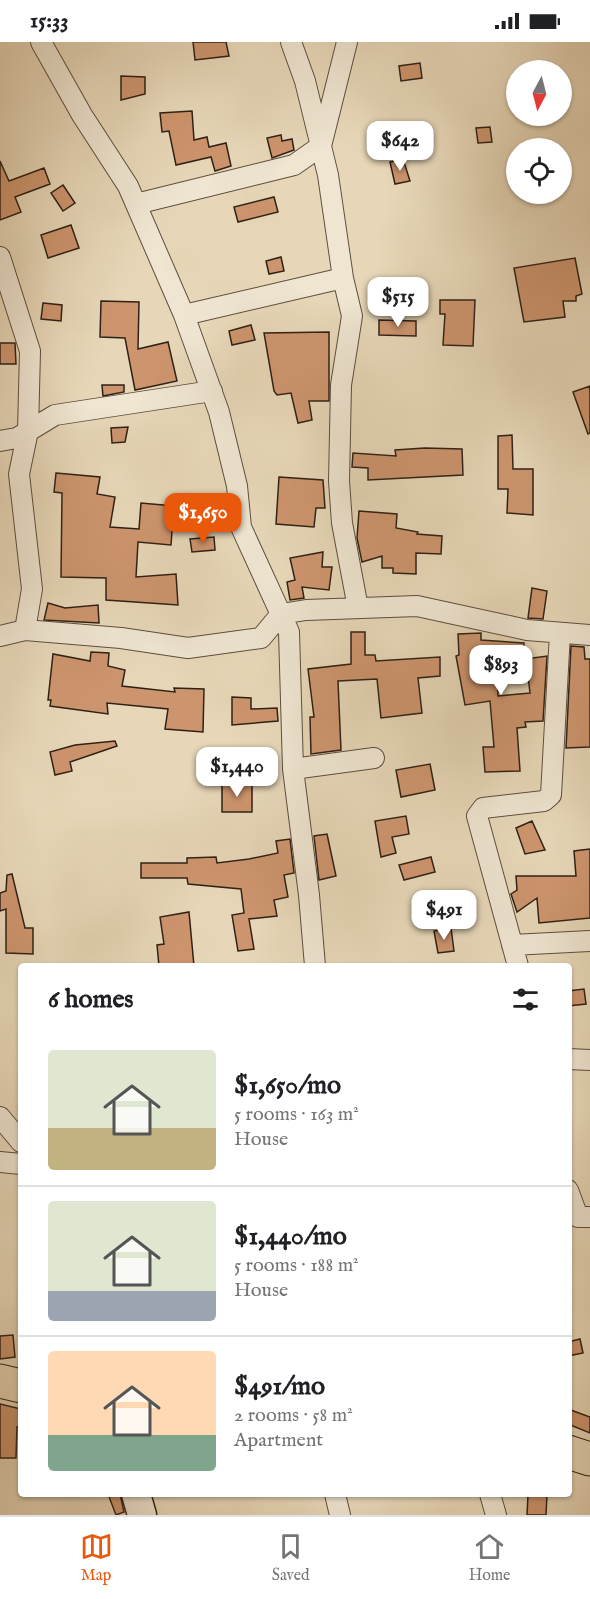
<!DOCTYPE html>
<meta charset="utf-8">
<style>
body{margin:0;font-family:"IM FELL English",serif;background:#f2f2f2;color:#202124;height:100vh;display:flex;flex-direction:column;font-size:22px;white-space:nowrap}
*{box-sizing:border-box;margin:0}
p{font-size:20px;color:#757577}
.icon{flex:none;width:33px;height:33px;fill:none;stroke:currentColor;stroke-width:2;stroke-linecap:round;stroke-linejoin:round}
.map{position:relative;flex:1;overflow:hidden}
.drawer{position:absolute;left:18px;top:921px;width:554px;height:534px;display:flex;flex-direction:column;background:#fff;border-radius:6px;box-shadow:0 2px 4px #0004}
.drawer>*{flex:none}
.needle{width:39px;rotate:187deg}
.controls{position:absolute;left:506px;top:18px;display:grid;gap:12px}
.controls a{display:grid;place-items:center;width:66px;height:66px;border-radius:50%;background:#fff;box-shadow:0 2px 4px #0004;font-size:30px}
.price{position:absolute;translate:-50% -51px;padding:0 14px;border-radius:12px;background:#fff;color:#222;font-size:20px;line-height:39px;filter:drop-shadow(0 2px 3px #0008)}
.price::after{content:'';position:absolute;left:50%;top:36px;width:18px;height:14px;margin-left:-9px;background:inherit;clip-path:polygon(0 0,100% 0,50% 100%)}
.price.current{background:#ea580c;color:#fff}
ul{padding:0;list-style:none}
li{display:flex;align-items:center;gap:18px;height:150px;padding:0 30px}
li+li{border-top:2px solid #e0e0e0}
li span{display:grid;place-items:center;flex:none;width:168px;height:120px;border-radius:6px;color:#555}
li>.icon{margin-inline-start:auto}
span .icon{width:72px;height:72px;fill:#fffc;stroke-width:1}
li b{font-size:26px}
h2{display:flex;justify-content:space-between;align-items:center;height:72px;padding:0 30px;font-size:26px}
.status{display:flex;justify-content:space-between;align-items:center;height:42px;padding:0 30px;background:#fff;direction:ltr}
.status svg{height:16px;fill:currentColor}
.tabs{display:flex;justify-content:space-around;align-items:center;height:84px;border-top:2px solid #e0e0e0;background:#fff;font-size:16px;color:#757577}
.tabs a{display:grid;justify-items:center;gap:3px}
.tabs .current{color:#ea580c}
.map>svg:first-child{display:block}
.building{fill:#cd956e;stroke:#2f2116;stroke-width:1.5}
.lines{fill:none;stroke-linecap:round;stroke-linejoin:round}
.minor-casing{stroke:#5d4e3e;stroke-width:22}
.secondary-casing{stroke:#2f2116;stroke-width:31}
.trunk-casing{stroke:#2f2116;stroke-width:35}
.minor{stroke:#efe5d1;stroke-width:20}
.secondary{stroke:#efe5d1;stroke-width:28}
.trunk{stroke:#e7d7b8;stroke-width:33}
</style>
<div class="status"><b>15:33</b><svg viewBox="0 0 49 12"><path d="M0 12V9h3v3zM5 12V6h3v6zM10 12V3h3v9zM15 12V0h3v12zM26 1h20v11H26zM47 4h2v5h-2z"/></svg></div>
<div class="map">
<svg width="590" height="1473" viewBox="0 0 590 1473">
<rect width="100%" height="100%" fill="#e7d7b8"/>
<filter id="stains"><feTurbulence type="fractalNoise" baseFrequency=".00333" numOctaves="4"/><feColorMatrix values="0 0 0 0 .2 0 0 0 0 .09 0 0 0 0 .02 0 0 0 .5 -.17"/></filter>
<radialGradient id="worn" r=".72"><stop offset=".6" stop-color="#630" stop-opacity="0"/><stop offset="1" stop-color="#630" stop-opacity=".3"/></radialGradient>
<!-- building -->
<path class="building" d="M193,0h33l3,14 -34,4z
M420,21l2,15 -21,3 -2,-15z
M121,34l24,1v17l-24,6z
M192,69l2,29 13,-3 2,10 17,-4 5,23 -16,5 -4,-14 -35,8 -7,-34 -7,1 -2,-19z
M490,85l2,15 -14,1 -2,-15z
M281,93l1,6 10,-2 2,11 -22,8 -5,-20z
M403,117l7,22 -15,3 -5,-22z
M0,119l9,20 35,-13 6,16 -35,13 6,15 -21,8z
M63,143l12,18 -12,8 -12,-18z
M274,155l4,15 -40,10 -4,-15z
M71,183l8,23 -31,10 -7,-23z
M281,215l3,14 -15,3 -3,-13z
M575,216l7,36 -6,2v5h-13l2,16 -41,5 -10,-54z
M440,258h35l-2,46 -30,-1 2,-31h-5z
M101,259l38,1 -1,47 30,-7 9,39 -42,9 -10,-52 -25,-1z
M43,261l19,2 -1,16 -20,-2z
M379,278l37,1v15l-37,-1z
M251,283l4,15 -23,5 -3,-14z
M329,290v69h-20l3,19 -14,3 -7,-30 -14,2 -3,-4 -10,-58z
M0,301h15l1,21h-16z
M102,343h22v7l-21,4z
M590,344v47l-2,1 -15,-42z
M128,385l-3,15 -13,1 -1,-15z
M512,393l1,34h20v46l-26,-2 1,-24h-10v-53z
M425,406l37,1 1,26 -95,5v-12l-16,-1 1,-14 43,3 -1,-6z
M56,431l44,4 -3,17 18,3 -5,30 29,2 2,-26 33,3 -3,39 -33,-3 -2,35 40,-3 2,31 -72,-5v-22l-45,-1 1,-84 -8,-1z
M279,435l44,3 2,28h-9l-2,19 -38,-3z
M359,469l38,3 -1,14 22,4 -1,2 25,2 -1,18 -25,-1v21l-23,-1v-5h-11v-12l-20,6 -5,-24z
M214,495l1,13 -23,2 -2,-13z
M323,510l-1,15h10l-3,23 -27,-3 2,11 -14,2 -3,-18 8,-2 -5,-22z
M532,546l15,3 -4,28 -15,-1z
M48,561l17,5 33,-3 1,18 -55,-3z
M351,590h14v23h10l1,6 64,-4v19l-22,2 4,35 -41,5 -4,-39 -39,2 3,69 -30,4 -1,-37h4l-6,-48 43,-5z
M481,591v7l43,3 -1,15 -27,-2 2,40 32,-3 -4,-34 21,-3 -4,65 -18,1 1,5 -9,1 3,43 -35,1 -2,-25h11l-4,-46 -25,4 -9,-49 3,-1 -1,-21z
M571,604l13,1 1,12h5v88l-24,1z
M91,610l18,1 -1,13 17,4 -3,16 53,6 -1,-4 30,1 -1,43 -38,-3 3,-20 -61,-6 1,11 -58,-8 1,-6h-3l5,-46 37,7z
M232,655l19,1v11l26,-1 1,13 -46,4z
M115,699l2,5 -47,16 2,9 -17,4 -5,-23 25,-7z
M430,722l5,26 -34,7 -5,-27z
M222,741h30v29h-30z
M406,774l3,18 -17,3 4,16 -15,4 -6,-36z
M532,779l13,29 -20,4 -9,-26z
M327,792l9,42 -17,4 -5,-44z
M290,797l4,34 -10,2 4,22 -14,3 3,16 -28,3 5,30 -16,2 -6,-36 12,-2 -3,-24 -53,-5 -1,-6h-46v-15h46v-5l29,-1 1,6 32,-4 29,-6 -2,-12z
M590,807v69l-51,5 -2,-25 -20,14 -6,-18 6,-4 -1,-14h60l-2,-25z
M431,815l4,15 -31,8 -5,-15z
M12,832l13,54h8v26l-27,-1v-44l-6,2v-18l6,-2 1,-16z
M189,870l5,54h-35l-2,-21 7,-1 -4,-27z
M451,886l3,23 -16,2 -4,-22z
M584,947l2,15 -18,2v-15z
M13,1293l2,22 -15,2v-23z
M580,1297l3,14 -15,3v-14z
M0,1362l21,5v19l-4,-1 -1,31h-16z
M568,1367l22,8v16l-22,-9z
M108,1452h12l4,18 -8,3z
M528,1453h19l-1,20h-19z"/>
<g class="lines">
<defs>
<path id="minor" d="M41,0l41,73 46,71 56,129 35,97 18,74 4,41 48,105 4,137 16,126 6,71
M291,0l14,39 23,94 15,103 9,38 -11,69 -2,96 3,42 16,85
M136,162l158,-39 27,-19 26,-104
M0,215l30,94 -2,80 -9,43 13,115 -7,41
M184,273l159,-37
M0,399l17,-3 38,-23 157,-24
M0,594l25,-6 96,8 67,10 73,-10 20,-24 25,-4 111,-4 110,24 63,5
M293,727l81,-11
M512,903l78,-4
M518,924l-41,-150 6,-8 61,-7 7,-6 9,-162
M568,1017l22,1
M0,1075l21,25
M0,1120l21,2
M568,1148l10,27h12
M335,1452l5,21
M490,1452l6,21"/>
<path id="secondary" d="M136,1452l6,21"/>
<path id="trunk" d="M0,1339l21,5
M568,1410l22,7"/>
</defs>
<!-- minor casing -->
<use href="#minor" class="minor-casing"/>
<!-- secondary casing -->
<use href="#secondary" class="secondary-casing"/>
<!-- trunk casing -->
<use href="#trunk" class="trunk-casing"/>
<!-- minor -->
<use href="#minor" class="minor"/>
<!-- secondary -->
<use href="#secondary" class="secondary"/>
<!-- trunk -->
<use href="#trunk" class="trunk"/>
</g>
<rect width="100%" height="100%" filter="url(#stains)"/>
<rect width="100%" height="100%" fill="url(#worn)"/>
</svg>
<div class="controls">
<a><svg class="needle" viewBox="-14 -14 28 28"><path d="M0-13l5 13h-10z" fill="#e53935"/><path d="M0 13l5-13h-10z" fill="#757577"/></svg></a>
<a><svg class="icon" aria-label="locate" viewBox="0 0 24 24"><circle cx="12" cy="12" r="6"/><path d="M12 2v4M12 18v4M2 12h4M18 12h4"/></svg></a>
</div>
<b class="price" style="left:400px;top:130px">$642</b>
<b class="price" style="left:398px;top:286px">$515</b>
<b class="price current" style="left:203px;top:502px">$1,650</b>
<b class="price" style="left:501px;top:654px">$893</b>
<b class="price" style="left:237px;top:756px">$1,440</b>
<b class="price" style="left:444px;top:899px">$491</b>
<section class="drawer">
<h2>6 homes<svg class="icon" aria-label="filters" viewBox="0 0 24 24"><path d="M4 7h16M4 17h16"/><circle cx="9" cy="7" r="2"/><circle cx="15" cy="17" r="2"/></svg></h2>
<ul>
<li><span style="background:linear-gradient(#dfe7d0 65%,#c2b280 0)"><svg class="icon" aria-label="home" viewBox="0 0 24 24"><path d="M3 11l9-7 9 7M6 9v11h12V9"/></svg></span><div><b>$1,650/mo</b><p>5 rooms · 163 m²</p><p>House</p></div></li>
<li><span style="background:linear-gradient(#dfe7d0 75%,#9aa5b1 0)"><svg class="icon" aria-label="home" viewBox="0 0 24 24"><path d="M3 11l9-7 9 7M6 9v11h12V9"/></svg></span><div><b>$1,440/mo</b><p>5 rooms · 188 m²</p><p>House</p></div></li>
<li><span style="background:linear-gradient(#ffd9b3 70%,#7fa58c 0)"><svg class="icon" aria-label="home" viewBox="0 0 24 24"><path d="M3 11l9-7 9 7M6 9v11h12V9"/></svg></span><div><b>$491/mo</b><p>2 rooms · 58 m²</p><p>Apartment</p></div></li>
</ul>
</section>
</div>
<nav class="tabs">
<a class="current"><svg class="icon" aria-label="map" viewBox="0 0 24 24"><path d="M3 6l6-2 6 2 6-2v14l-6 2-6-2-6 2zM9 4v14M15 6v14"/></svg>Map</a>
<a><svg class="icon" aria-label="saved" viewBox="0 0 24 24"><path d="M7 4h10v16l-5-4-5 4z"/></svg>Saved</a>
<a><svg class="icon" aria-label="home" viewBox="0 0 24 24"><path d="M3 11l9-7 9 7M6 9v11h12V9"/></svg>Home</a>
</nav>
